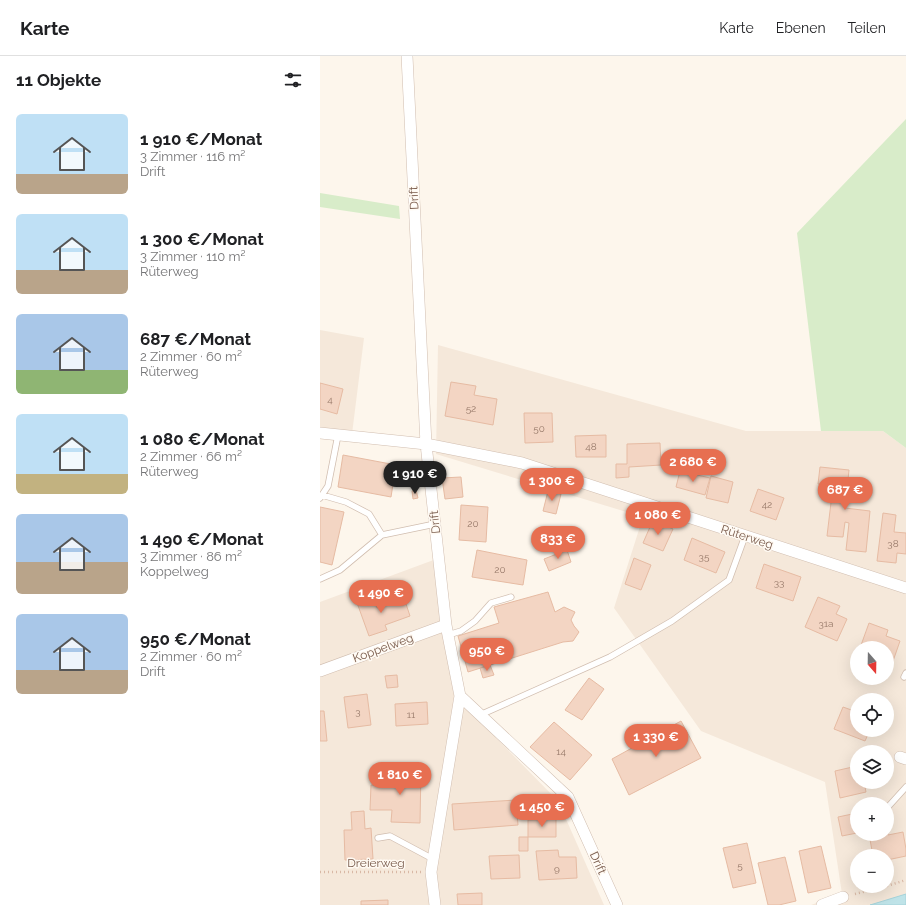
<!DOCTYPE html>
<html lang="de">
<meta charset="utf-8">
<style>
body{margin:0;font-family:Raleway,sans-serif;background:#f6f6f6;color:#202124;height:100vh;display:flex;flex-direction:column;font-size:15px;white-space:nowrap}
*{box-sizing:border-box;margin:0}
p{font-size:13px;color:#757577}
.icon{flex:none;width:22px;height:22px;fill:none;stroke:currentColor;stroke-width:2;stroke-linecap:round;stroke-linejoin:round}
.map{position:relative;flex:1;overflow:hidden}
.sheet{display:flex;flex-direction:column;background:#fff;width:320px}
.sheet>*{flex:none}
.needle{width:26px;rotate:160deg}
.tools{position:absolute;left:530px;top:585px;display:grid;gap:8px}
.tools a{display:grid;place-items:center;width:44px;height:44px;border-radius:50%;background:#fff;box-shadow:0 4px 16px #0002;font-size:20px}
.price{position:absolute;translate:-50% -34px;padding:0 9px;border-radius:14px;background:#e76f51;color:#fff;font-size:13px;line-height:26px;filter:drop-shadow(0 1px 2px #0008)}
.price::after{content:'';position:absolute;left:50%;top:24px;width:12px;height:9px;margin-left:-6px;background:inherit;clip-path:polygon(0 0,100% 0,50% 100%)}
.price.on{background:#222;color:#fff}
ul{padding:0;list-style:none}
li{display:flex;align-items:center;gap:12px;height:100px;padding:0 16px}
li span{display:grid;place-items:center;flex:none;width:112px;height:80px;border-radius:6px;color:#555}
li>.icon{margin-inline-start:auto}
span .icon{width:48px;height:48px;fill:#fffc;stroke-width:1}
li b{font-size:17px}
h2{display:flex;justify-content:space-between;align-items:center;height:48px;padding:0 16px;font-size:17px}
header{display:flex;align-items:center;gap:24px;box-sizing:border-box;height:56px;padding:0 20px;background:#fff;border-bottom:1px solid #e0e0e0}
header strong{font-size:19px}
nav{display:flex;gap:22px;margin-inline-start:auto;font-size:14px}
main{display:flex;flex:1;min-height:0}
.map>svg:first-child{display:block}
.residential{fill:#f5e8da;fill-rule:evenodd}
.green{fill:#d8ecc9}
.water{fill:#bfe3e8;stroke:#a5d3da}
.building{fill:#f3d5c3;stroke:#e6bba3}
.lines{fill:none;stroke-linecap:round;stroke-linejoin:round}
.service-casing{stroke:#d1beb0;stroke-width:7}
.minor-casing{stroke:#d1beb0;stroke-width:12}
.path{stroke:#d9b8a5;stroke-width:2.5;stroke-dasharray:1 3;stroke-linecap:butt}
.service{stroke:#fff;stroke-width:5.5}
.minor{stroke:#fff;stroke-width:11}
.labels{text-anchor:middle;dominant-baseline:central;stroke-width:3;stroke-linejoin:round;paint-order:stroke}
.number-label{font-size:10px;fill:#987a6a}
.street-label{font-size:12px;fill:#7a5c4d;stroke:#fffaf3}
</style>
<header>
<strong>Karte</strong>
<nav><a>Karte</a><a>Ebenen</a><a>Teilen</a></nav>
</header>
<main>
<section class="sheet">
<h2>11 Objekte<svg class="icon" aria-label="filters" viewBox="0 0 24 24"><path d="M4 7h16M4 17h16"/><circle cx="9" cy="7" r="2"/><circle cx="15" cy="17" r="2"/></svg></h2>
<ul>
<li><span style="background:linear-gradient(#bfe0f5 75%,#b9a48a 0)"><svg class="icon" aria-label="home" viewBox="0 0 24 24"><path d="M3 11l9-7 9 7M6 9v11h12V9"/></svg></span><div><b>1 910 €/Monat</b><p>3 Zimmer · 116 m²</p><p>Drift</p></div></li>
<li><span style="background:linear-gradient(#bfe0f5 70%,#b9a48a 0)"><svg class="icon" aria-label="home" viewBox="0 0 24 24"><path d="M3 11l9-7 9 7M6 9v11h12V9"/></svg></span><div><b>1 300 €/Monat</b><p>3 Zimmer · 110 m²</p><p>Rüterweg</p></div></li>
<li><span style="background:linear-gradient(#a9c7e8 70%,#8fb573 0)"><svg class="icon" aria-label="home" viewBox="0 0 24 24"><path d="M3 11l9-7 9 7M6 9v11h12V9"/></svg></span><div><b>687 €/Monat</b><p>2 Zimmer · 60 m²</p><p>Rüterweg</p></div></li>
<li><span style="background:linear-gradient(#bfe0f5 75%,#c2b280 0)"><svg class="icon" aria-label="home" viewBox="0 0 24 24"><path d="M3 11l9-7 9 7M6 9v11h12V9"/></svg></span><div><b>1 080 €/Monat</b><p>2 Zimmer · 66 m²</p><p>Rüterweg</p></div></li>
<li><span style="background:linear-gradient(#a9c7e8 60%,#b9a48a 0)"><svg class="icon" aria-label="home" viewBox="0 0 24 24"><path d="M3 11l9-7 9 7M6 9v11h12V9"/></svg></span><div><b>1 490 €/Monat</b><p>3 Zimmer · 86 m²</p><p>Koppelweg</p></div></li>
<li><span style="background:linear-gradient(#a9c7e8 70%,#b9a48a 0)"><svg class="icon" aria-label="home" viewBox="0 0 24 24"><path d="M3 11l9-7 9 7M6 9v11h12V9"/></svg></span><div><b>950 €/Monat</b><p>2 Zimmer · 60 m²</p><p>Drift</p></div></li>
</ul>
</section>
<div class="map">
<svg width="586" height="849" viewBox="0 0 586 849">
<rect width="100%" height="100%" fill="#fdf6ec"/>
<!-- residential -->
<path class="residential" d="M0,274l44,8 -13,104 -31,-4z
M118,289l308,86h137l23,17v457h-95l31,-11 -17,-112 -124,-51 -87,-123 29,-91 -207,-63zM537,592h30v30h-30zM537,644h30v30h-30zM537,696h30v30h-30zM537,748h30v30h-30zM537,800h30v30h-30z
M119,502l2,69 13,68 104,106 46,104h-284v-303z"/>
<!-- green -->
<path class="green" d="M586,63v329l-23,-17h-62l-24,-198z
M0,137l79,13 1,13 -80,-12z"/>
<!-- water -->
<path class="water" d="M586,838v11h-36z"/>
<!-- building -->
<path class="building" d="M131,326l25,4 -2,9 23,4 -4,26 -48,-9z
M0,327l23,6 -6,25 -17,-5z
M204,357h28l1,29 -28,1z
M286,379v22h-30l-1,-21z
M340,387l1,22 -32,2v10l-13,1v-14h11v-20z
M23,399l53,10 -5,32 -53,-10z
M500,411l29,3 -4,38 25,3 -4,41 -20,-2 3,-27 -4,-1 -2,15 -16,-1 6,-50 -15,-2z
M360,415l30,7 -5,17 -29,-8z
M391,420l22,6 -5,21 -22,-5z
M141,421l2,20 -18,2 -3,-21z
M438,433l26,9 -8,22 -26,-9z
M96,434l2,8 -5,1 -1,-8z
M228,435l13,3 -5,20 -13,-3z
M141,449l27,2 -2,35 -27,-2z
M0,451l24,5 -12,53 -12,-3z
M563,457l13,2 -2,17 12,1v21l-9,-1 -1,10 -19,-2z
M333,464l20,9 -10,22 -20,-8z
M372,482l33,14 -9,21 -32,-13z
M157,494l50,10 -4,25 -51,-8z
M247,494l4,12 -22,9 -5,-12z
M314,502l17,7 -10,25 -16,-6z
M444,508l37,13 -8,24 -37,-13z
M228,536l7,20 9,-5 11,5 -4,8 3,6 5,6 -6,9 -10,1 -95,30 -10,-36 41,-13 -5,-16z
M52,538l5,14 27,-10 6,18 -25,9 2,5 -18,6 -13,-36z
M498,541l22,9 -4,8 11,5 -10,22 -32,-14z
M549,567l19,7 -2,6 14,5 -8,23 -5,-2v-14h-27z
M170,609l4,10 -11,3 -3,-10z
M77,619l1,12 -11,1 -2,-12z
M269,622l15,11 -22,31 -17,-10z
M47,638l4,31 -23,3 -4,-31z
M107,646l1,22 -32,2 -1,-22z
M523,651l14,5v18h13l-5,11 -31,-12z
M0,655h4l3,30h-7z
M361,665l20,37 -72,37 -17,-36z
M234,666l38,33 -22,25 -40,-33z
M537,710v16h7l2,10 -26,6 -5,-27z
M75,712l26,1 -1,54 -29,-1 1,-12h-22l1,-25 23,1z
M196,744l2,25 -64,5 -2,-26z
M44,755l1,18 6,-1 2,31 -28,1 -1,-30h8l-1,-18z
M537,757v20l-15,3 -4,-19z
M236,763v18h-28v-17z
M567,772l1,7 15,-3 3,17v7l-19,4v-4h-14l-4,-22h18z
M199,781h9v14h-9z
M427,787l9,40 -23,5 -10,-40z
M501,790l10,42 -23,5 -9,-42z
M238,794l1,7h17l1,21 -38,2 -3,-29z
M199,799l1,23 -29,1 -2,-23z
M465,801l11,44 -17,4h-11l-10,-42z
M162,837v12h-24l-1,-11z
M68,844v5h-27v-4z"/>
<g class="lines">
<defs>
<path id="service" d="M2,439l24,7 23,12 13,21
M0,442l8,-12 10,-51
M0,523l20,-9 42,-35 53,-11
M128,579l13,-4 14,-10 16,-18 20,-6
M584,621l2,-4
M160,659l130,-58 62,-36 57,-41 16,-44
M567,752l19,-21
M58,782l12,-2 43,23"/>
<path id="minor" d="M87,0l19,388 20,181 14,71 108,101 49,108
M0,377l106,11 96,19 384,125
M0,615l126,-46
M580,701l6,2
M115,849l-4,-33 29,-176
M502,849l21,-8"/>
</defs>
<!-- service casing -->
<use href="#service" class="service-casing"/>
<!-- minor casing -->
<use href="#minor" class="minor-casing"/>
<!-- path -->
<path class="path" d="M0,816h101
M567,830l19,-6
M535,838l30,-8"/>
<!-- service -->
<use href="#service" class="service"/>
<!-- minor -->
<use href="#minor" class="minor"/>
</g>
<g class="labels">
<!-- number labels -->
<g class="number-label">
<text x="10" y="343">4</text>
<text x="151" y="352">52</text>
<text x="219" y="372">50</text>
<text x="271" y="390">48</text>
<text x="447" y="448">42</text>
<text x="153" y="467">20</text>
<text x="573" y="487">38</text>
<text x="384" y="500">35</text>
<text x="180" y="513">20</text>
<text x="459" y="526">33</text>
<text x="506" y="567">31a</text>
<text x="38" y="655">3</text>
<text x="91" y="658">11</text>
<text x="241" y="695">14</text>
<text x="420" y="809">5</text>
<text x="237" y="812">9</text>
</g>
<!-- street labels -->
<g class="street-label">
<text transform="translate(94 142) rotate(-93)">Drift</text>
<text transform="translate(115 466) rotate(-96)">Drift</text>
<text transform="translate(427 481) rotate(18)">Rüterweg</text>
<text transform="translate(63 592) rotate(-20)">Koppelweg</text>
<text x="56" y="807">Dreierweg</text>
<text transform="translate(278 807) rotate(65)">Drift</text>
</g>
</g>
</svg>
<div class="tools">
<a><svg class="needle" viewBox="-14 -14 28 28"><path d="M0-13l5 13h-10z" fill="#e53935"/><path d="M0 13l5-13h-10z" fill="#757577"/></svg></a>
<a><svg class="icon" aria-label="locate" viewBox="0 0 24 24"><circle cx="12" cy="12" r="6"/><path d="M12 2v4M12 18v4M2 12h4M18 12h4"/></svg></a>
<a><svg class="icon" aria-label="layers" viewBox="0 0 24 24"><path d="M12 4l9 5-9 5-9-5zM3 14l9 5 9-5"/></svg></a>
<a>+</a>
<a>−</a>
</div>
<b class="price" style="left:373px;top:427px">2 680 €</b>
<b class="price on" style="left:95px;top:439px">1 910 €</b>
<b class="price" style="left:232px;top:446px">1 300 €</b>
<b class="price" style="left:525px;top:455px">687 €</b>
<b class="price" style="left:338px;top:480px">1 080 €</b>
<b class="price" style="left:238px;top:504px">833 €</b>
<b class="price" style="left:61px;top:558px">1 490 €</b>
<b class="price" style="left:167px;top:616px">950 €</b>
<b class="price" style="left:336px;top:702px">1 330 €</b>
<b class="price" style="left:80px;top:740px">1 810 €</b>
<b class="price" style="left:222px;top:772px">1 450 €</b>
</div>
</main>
